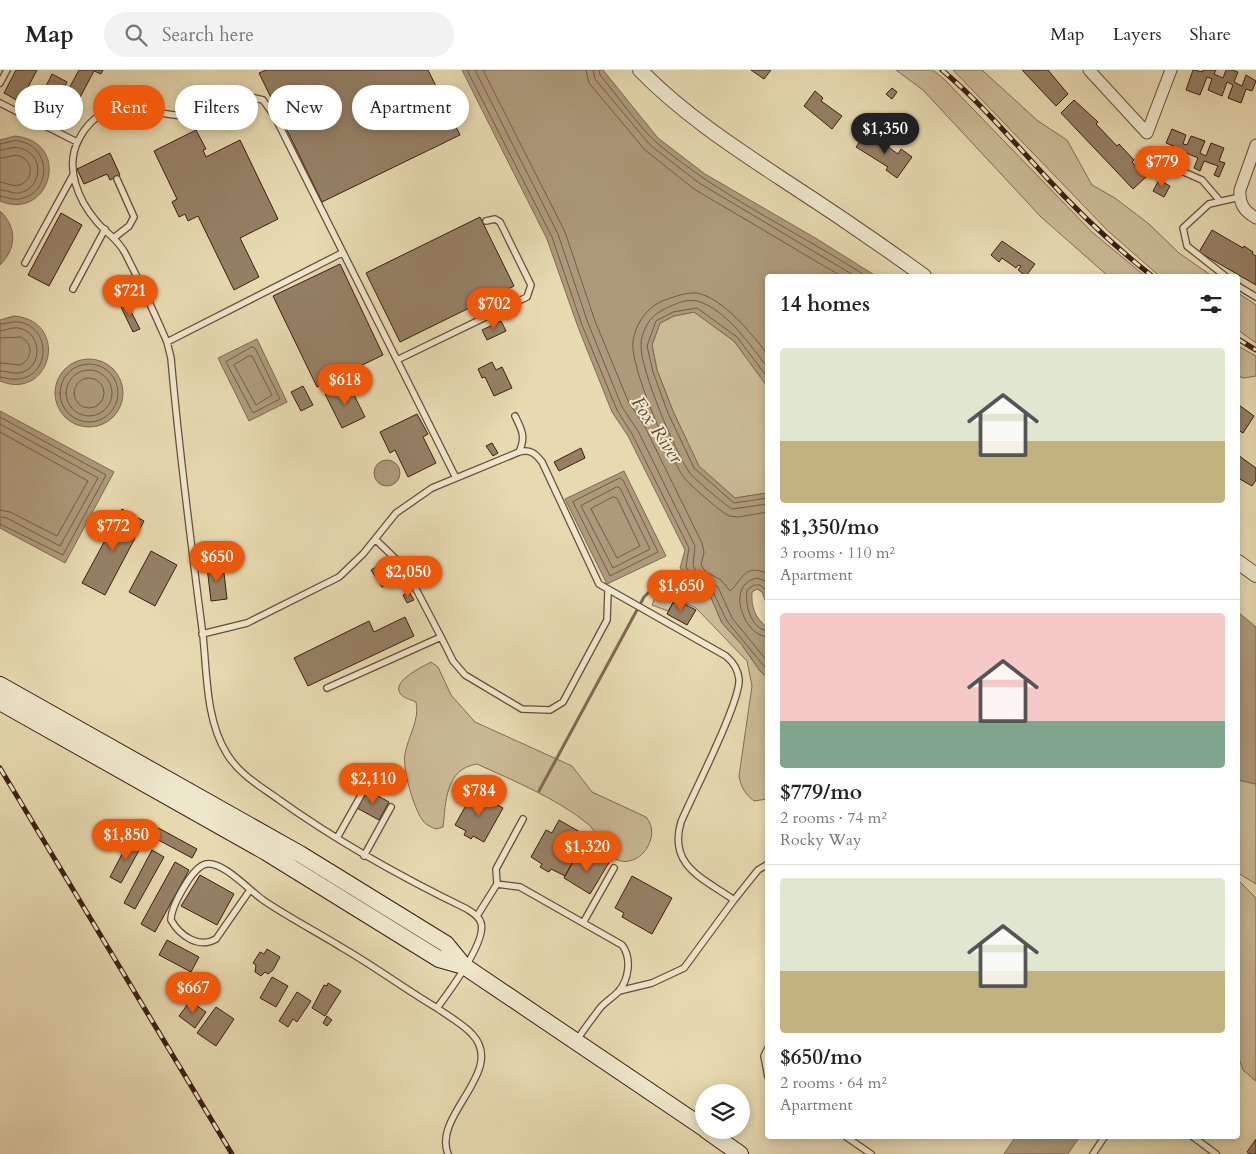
<!DOCTYPE html>
<meta charset="utf-8">
<style>
body{margin:0;font-family:Cardo,serif;background:#f2f2f2;color:#222;height:100vh;display:flex;flex-direction:column;font-size:19px;white-space:nowrap}
*{box-sizing:border-box;margin:0}
p{font-size:16px;color:#767676}
.icon{flex:none;width:28px;height:28px;fill:none;stroke:currentColor;stroke-width:2;stroke-linecap:round;stroke-linejoin:round}
.map{position:relative;flex:1;overflow:hidden}
.details{position:absolute;left:765px;top:204px;width:475px;height:865px;display:flex;flex-direction:column;background:#fff;border-radius:5px;box-shadow:0 2px 8px #0003}
.details>*{flex:none}
.guide{position:absolute;left:15px;top:15px;width:475px;height:45px;display:flex;gap:10px}
.tools{position:absolute;left:695px;top:1014px;display:grid;gap:10px}
.tools a{display:grid;place-items:center;width:55px;height:55px;border-radius:50%;background:#fff;box-shadow:0 2px 8px #0003;font-size:25px}
.price{position:absolute;translate:-50% -42px;padding:0 11px;border-radius:18px;background:#ea580c;color:#fff;font-size:16px;line-height:32px;filter:drop-shadow(0 1px 2px #0008)}
.price::after{content:'';position:absolute;left:50%;top:30px;width:15px;height:11px;margin-left:-8px;background:inherit;clip-path:polygon(0 0,100% 0,50% 100%)}
.price.on{background:#222;color:#fff}
ul{padding:0;list-style:none}
li{display:grid;align-content:center;gap:10px;height:265px;padding:0 15px}
li+li{border-top:1px solid #e0e0e0}
li span{display:grid;place-items:center;height:155px;border-radius:5px;color:#555}
li>.icon{margin-inline-start:auto}
span .icon{width:90px;height:90px;fill:#fffc;stroke-width:1}
li b{font-size:21px}
h2{display:flex;justify-content:space-between;align-items:center;height:60px;padding:0 15px;font-size:21px}
.tag{padding:0 18px;border-radius:22px;background:#fff;box-shadow:0 2px 8px #0003;font-size:18px;line-height:45px}
.tag.on{background:#ea580c;color:#fff}
header{display:flex;align-items:center;gap:30px;box-sizing:border-box;height:70px;padding:0 25px;background:#fff;border-bottom:1px solid #e0e0e0}
header strong{font-size:24px}
nav{display:flex;gap:28px;margin-inline-start:auto;font-size:18px}
.search{width:350px;height:45px;background:#f2f2f2;display:flex;align-items:center;gap:12px;box-sizing:border-box;padding:0 18px;border-radius:28px;color:#767676;font-size:19px}
.map>svg:first-child{display:block}
.green{fill:#caba96;stroke:#836c54}
.water{fill:#ad9a7b;stroke:#806851}
.lines{fill:none;stroke-linecap:round;stroke-linejoin:round}
.shore{stroke:#745c46;stroke-width:1}
.stream{stroke:#806851;stroke-width:3}
.building{fill:#958065;stroke:#3c1e12}
.service-casing{stroke:#674d3a;stroke-width:8}
.minor-casing{stroke:#674d3a;stroke-width:13}
.tertiary-casing{stroke:#674d3a;stroke-width:16}
.secondary-casing{stroke:#3c1e12;stroke-width:18}
.service{stroke:#efe7cc;stroke-width:5.5}
.minor{stroke:#efe7cc;stroke-width:11}
.tertiary{stroke:#efe7cc;stroke-width:14}
.secondary{stroke:#efe7cc;stroke-width:16}
.rail-casing{stroke:#3c1e12;stroke-width:5}
.rail{stroke:#efe7cc;stroke-width:3;stroke-dasharray:9;stroke-linecap:butt}
.labels{text-anchor:middle;dominant-baseline:central;stroke-width:4;stroke-linejoin:round;paint-order:stroke}
.water-label{font-size:19px;font-style:italic;fill:#644937;stroke:#efe7cc}
</style>
<header>
<strong>Map</strong>
<div class="search"><svg class="icon" aria-label="search" viewBox="0 0 24 24"><circle cx="10" cy="10" r="6"/><path d="M15 15l6 6"/></svg>Search here</div>
<nav><a>Map</a><a>Layers</a><a>Share</a></nav>
</header>
<div class="map">
<svg width="1256" height="1084" viewBox="0 0 1256 1084">
<rect width="100%" height="100%" fill="#e7dab1"/>
<filter id="stains"><feTurbulence type="fractalNoise" baseFrequency=".004" numOctaves="4"/><feColorMatrix values="0 0 0 0 .2 0 0 0 0 .09 0 0 0 0 .02 0 0 0 .5 -.17"/></filter>
<radialGradient id="worn" r=".72"><stop offset=".6" stop-color="#630" stop-opacity="0"/><stop offset="1" stop-color="#630" stop-opacity=".3"/></radialGradient>
<!-- green -->
<path class="green" d="M896,0h37l12,10 147,152 53,44h-37l-67,-59 -118,-127z
M953,0h29l56,51 29,19 25,45 23,13 34,26 30,29 33,23h-52l-3,-2 -50,-44z
M1238,223l18,12v38l-18,-13z
M694,242l40,29 33,45v107l-32,5 -37,-32 -25,-55 -16,-41 -5,-25 8,-22 14,-7z
M1238,276l18,10v20l-12,2 -6,-2z
M671,517l3,3 22,-3 13,6 13,30 20,22 18,26 7,6v122l-13,2c-9,-7 -13,-14 -15,-25l13,-90 -5,-25 -51,-53 -20,-10 -8,13 -16,-6 4,-10z
M431,592l7,5 13,28 24,27 97,44 20,26 54,25c17,19 -7,54 -31,42 -15,-8 -15,-25 -27,-35 -32,-26 -74,-43 -111,-60 -32,5 -31,38 -34,63l-7,2c-5,-2 -10,-4 -13,-8 -9,-12 -21,-52 -18,-67 3,-18 15,-34 11,-52 -4,-2 -9,-3 -12,-5 -19,-13 18,-30 27,-35z
M1238,710l18,4v100l-18,-11z
M1238,810l18,18v183l-13,-11 -5,-15z"/>
<!-- water -->
<path class="water" d="M462,0h141l55,68 47,36 112,65 59,37h-108l-1,110 -33,-45 -40,-29 -20,4 -14,7 -8,22 5,25 16,41 26,55 36,32 32,-5v112l-5,-13 -5,-3 -5,3c-1,15 3,26 15,35v50l-7,-6 -18,-26 -20,-22 -13,-30 -13,-6 -16,-19 5,-18 -57,-114 -16,-24 -34,-85 -31,-88z
M15,66c58,6 35,86 -15,65v-61z
M0,141c17,16 17,37 0,54z
M14,246c57,5 37,86 -14,65v-61z
M257,269l30,63 -38,19 -31,-63z
M55 323a34 34 0 1 1 68 0a34 34 0 1 1-68 0Z
M0,341l114,61 -49,91 -65,-35z
M374 403a13 13 0 1 1 26 0a13 13 0 1 1-26 0Z
M624,401l42,85 -59,28 -42,-85z
M1238,542l18,15v157l-18,-4z
M1016,1066h64l-12,18h-64z"/>
<g class="lines">
<!-- shore -->
<path class="shore" d="M467,0l85,167 30,88 35,85 15,24 57,114 -3,19 12,16 14,7 15,31 41,50
M475,0l83,164 30,89 34,84 16,24 57,115 -2,20 9,12 16,9 14,31 36,44
M483,0l82,162 30,89 34,82 16,24 57,116 2,9 -3,13 5,7 15,8 9,11c12,-10 14,-29 38,-17
M586,0l3,13 56,67 49,39 147,87
M593,0l2,9 55,66 49,38 156,93
M599,0l1,5c17,20 38,51 57,68 62,53 141,89 209,133
M0,74c7,-1 12,-4 19,-3 33,6 33,53 0,58 -7,1 -12,-2 -19,-3
M0,80c7,0 12,-4 19,-2 25,4 25,40 0,45 -6,1 -12,-3 -19,-3
M0,88c7,0 13,-4 19,-2 15,4 15,25 0,29 -6,2 -12,-2 -19,-3
M0,254c7,0 12,-3 19,-2 32,5 32,53 0,57 -7,1 -13,-1 -19,-2
M0,261c7,-1 12,-4 19,-3 24,5 24,41 0,45 -6,1 -12,-2 -19,-2
M0,268l21,-1c12,7 12,20 0,28l-21,-2
M252,277l3,1 25,51 -27,14 -27,-51z
M768,285c-15,-20 -45,-57 -71,-62 -11,-1 -27,5 -37,9 -15,8 -24,22 -27,39 -4,23 36,115 50,135 5,8 38,36 46,40l9,1 30,-5
M249,286h3l20,39 -16,10 -22,-40z
M60 323a29 29 0 1 1 58 0a29 29 0 1 1-58 0Z
M768,298c-18,-23 -42,-59 -71,-67 -11,-3 -27,5 -36,10 -11,5 -20,21 -20,34 -1,24 34,106 48,127 4,6 36,33 43,37l36,-5
M66 323a23 23 0 1 1 46 0a23 23 0 1 1-46 0Z
M74 323a15 15 0 1 1 30 0a15 15 0 1 1-30 0Z
M768,308l-31,-41 -40,-29 -24,4 -17,9 -9,25 6,26 15,41 26,55 40,35 34,-5
M0,347l106,58 -43,80 -63,-31
M0,354l98,54 -38,68 -53,-28 -7,-1
M0,362l88,49 -31,55 -47,-24 -10,-2
M620,408l3,2 35,72 -48,24 -37,-74z
M617,417l3,1 30,61 -37,19 -32,-62z
M613,427l4,1 23,48 -23,12 -26,-49z
M768,512l-11,-4c-32,6 -14,58 11,59
M768,522l-8,-7h-6l-7,5c-2,14 3,39 21,41"/>
<!-- stream -->
<path class="stream" d="M539,721l105,-194 8,-8 31,-16"/>
</g>
<!-- building -->
<path class="building" d="M16,0h21l-17,32 -16,-9z
M79,0h24l-2,4 -7,-3 -16,30 -12,-7z
M266,0h162l32,65 -138,67 -63,-129z
M751,0h20l-7,9z
M1022,0h26l20,24 -12,12z
M1193,0l10,2v-2h13l-2,4 9,4 3,-8h6l6,2 -4,10 8,4 4,-11 10,6 -4,10 -6,-2 -5,14 -13,-5 5,-13 -6,-3 -5,14 -14,-6 4,-11 -5,-2 -7,18 -14,-5z
M52,4l15,8 -6,12 -15,-8z
M892,18l5,4 -5,7 -6,-5z
M815,21l8,7 -2,3 21,15 -10,13 -28,-23z
M1074,30l24,22 -2,2 21,22 2,-2 15,16 -2,2 14,15 -13,12 -72,-76z
M1172,59l14,6 -3,9 4,1 4,-9 14,5 -5,12 6,3 5,-13 13,5 -5,13 6,2 -6,14 -5,-2 4,-9 -14,-5 -4,10 -6,-3 4,-10 -14,-6 -4,11 -8,-4 4,-12 -10,-4z
M196,60l10,19 -3,1 3,7 34,-17 38,79 -38,19 19,39 -25,13 -36,-74 -10,5 -3,-7 -6,3 -7,-15 5,-3 -23,-48z
M865,64l13,10 2,-3 18,13 3,-5 11,8 -15,21 -11,-8 2,-3 -32,-20z
M110,83l10,22 -10,5 -3,-6 -23,10 -7,-15z
M1159,110l11,6 -6,11 -11,-6z
M61,143l21,12 -33,61 -21,-11z
M480,147l34,69 -114,56 -34,-69z
M1212,160l31,18 1,-2 9,6 -1,2 4,2v29l-57,-33z
M1002,171l33,23 -9,12 -8,-6 3,-4 -3,-1 -2,3 -14,-10 -3,4 -8,-7z
M340,194l43,91 -66,32 -44,-91z
M126,232l14,27 -7,3 -13,-27z
M501,251l5,10 -19,9 -5,-10z
M492,292l4,8 6,-3 10,21 -18,8 -9,-19 -3,1 -4,-9z
M348,313l17,34 -23,11 -17,-34z
M303,316l10,19 -12,6 -10,-19z
M1239,335l15,11 -11,17 -5,-3z
M417,344l11,20 -5,3 13,26 -28,14 -13,-27 -5,3 -10,-21z
M492,373l6,10 -5,3 -7,-10z
M581,378l4,10 -26,13 -5,-9z
M1238,385l18,13v12l-4,6 -14,-8z
M122,439l22,12 -39,74 -23,-12z
M151,481l26,14 -22,41 -26,-14z
M382,493l11,18 -11,6 -11,-17z
M223,495l4,34 -16,2 -4,-34z
M409,522l5,8 -7,3 -4,-8z
M675,529l21,11 -9,15 -20,-11z
M405,547l9,19 -106,50 -14,-28 75,-37 5,11z
M367,720l22,12 -10,18 -22,-12z
M474,721l11,7 2,-4 7,4 -2,4 11,6 -19,34 -11,-6 -2,3 -3,-2 -4,-2 2,-4 -11,-6z
M142,749l55,30 -5,9 -56,-30z
M559,750l28,16 -22,40 -14,-7 -2,3 -4,-2 -5,-3 2,-3 -11,-7 15,-27 6,3z
M130,769l12,6 -21,38 -11,-6z
M152,780l12,7 -29,52 -11,-6z
M597,784l13,7 -20,33 -26,-16 12,-22 15,8z
M175,792l14,8 -34,62 -14,-8z
M200,805l34,19 -17,31 -36,-19z
M632,806l40,22 -20,36 -30,-17 2,-4 -9,-5z
M167,870l32,17 -8,15 -32,-17z
M267,879l13,8 -7,13 -5,4 -3,-2 -4,4 -6,-4 1,-7 -3,-2 7,-11 4,2z
M272,907l16,9 -12,21 -16,-9z
M328,913l13,8 -16,25 -13,-8 12,-23 3,1z
M297,922l14,9 -14,21 -4,-3 -5,8 -9,-6z
M190,931l16,11 -11,16 -16,-12z
M216,937l18,12 -18,27 -19,-13z
M327,946l5,4 -5,6 -4,-3z
M1256,1069v15h-6l-3,-2z"/>
<g class="lines">
<defs>
<path id="service" d="M0,13l7,-13
M0,33l77,39
M1177,99l25,11 18,21
M115,167l14,-11 5,-9 -17,-38
M25,193l48,-88
M1225,206l-38,-30 -4,-18 26,-24 31,-7
M1238,216l18,11
M73,219l32,-60
M167,272l175,-89
M397,290l-122,-243 -12,-17 -25,-6 -46,21 -7,1c-24,-1 -52,-12 -76,-5 -13,4 -24,16 -30,28 -15,28 -1,61 18,83 10,12 20,16 28,31 15,29 29,59 42,89l4,16c8,93 20,186 32,278 4,38 3,85 24,118 12,20 33,32 51,45 60,43 123,78 189,110 6,4 12,7 14,14 6,18 -32,69 -44,85 11,8 26,16 35,26 35,37 -40,81 -24,120
M515,346c7,14 11,21 4,36
M456,408l-59,-118 130,-63 4,-12 -31,-63 -5,-3 -9,2
M202,564l45,-11 92,-46 24,-23 33,-41 36,-25 87,-36c11,-3 16,1 23,10l57,122 127,72c7,6 12,13 13,23 2,22 -47,117 -58,143 -13,44 22,56 53,78l-50,68 -32,15 -33,8
M441,567l12,24 12,14 57,34 28,1 13,-8 44,-82 1,-29
M327,618l114,-51 -36,-69 -30,-29
M337,768l27,-48
M364,786l27,-49
M497,814l-1,-15 27,-50
M250,820l-34,49c-17,10 -36,-3 -45,-19 0,-13 21,-53 35,-56 16,-4 44,27 57,36 25,17 52,31 78,47 33,19 64,42 96,61
M734,830l24,-30 10,-6
M477,846l20,-32 23,3 102,58c10,13 7,35 -4,47 -6,6 -13,10 -18,16 -8,11 -16,21 -23,32
M583,853l31,-55
M768,978l-4,8 4,21
M845,1066l26,18
M1192,1066l24,18
M1093,1084l12,-18"/>
<path id="minor" d="M1089,0l58,63 24,-63
M1256,75l-16,45c-1,14 4,21 16,28"/>
<path id="tertiary" d="M640,0c42,43 92,76 142,109 48,31 95,63 142,97
M1238,492l18,13"/>
<path id="secondary" d="M0,615l300,169 146,90 18,22 240,162
M0,632l266,150 173,107 25,7
M706,1060l34,24"/>
</defs>
<!-- service casing -->
<use href="#service" class="service-casing"/>
<!-- minor casing -->
<use href="#minor" class="minor-casing"/>
<!-- tertiary casing -->
<use href="#tertiary" class="tertiary-casing"/>
<!-- secondary casing -->
<use href="#secondary" class="secondary-casing"/>
<!-- service -->
<use href="#service" class="service"/>
<!-- minor -->
<use href="#minor" class="minor"/>
<!-- tertiary -->
<use href="#tertiary" class="tertiary"/>
<!-- secondary -->
<use href="#secondary" class="secondary"/>
<defs>
<path id="rail" d="M942,0c38,32 70,70 104,107 33,36 68,69 106,99
M1238,269l18,11
M0,698l232,386"/>
</defs>
<!-- rail casing -->
<use href="#rail" class="rail-casing"/>
<!-- rail -->
<use href="#rail" class="rail"/>
</g>
<g class="labels">
<!-- water labels -->
<g class="water-label">
<text transform="translate(657 360) rotate(56)">Fox River</text>
</g>
</g>
<rect width="100%" height="100%" filter="url(#stains)"/>
<rect width="100%" height="100%" fill="url(#worn)"/>
</svg>
<div class="tools">
<a><svg class="icon" aria-label="layers" viewBox="0 0 24 24"><path d="M12 4l9 5-9 5-9-5zM3 14l9 5 9-5"/></svg></a>
</div>
<b class="price on" style="left:885px;top:85px">$1,350</b>
<b class="price" style="left:1162px;top:118px">$779</b>
<b class="price" style="left:130px;top:247px">$721</b>
<b class="price" style="left:494px;top:260px">$702</b>
<b class="price" style="left:345px;top:336px">$618</b>
<b class="price" style="left:113px;top:482px">$772</b>
<b class="price" style="left:217px;top:513px">$650</b>
<b class="price" style="left:408px;top:528px">$2,050</b>
<b class="price" style="left:681px;top:542px">$1,650</b>
<b class="price" style="left:373px;top:735px">$2,110</b>
<b class="price" style="left:479px;top:747px">$784</b>
<b class="price" style="left:126px;top:791px">$1,850</b>
<b class="price" style="left:587px;top:803px">$1,320</b>
<b class="price" style="left:193px;top:944px">$667</b>
<div class="guide">
<a class="tag">Buy</a>
<a class="tag on">Rent</a>
<a class="tag">Filters</a>
<a class="tag">New</a>
<a class="tag">Apartment</a>
</div>
<section class="details">
<h2>14 homes<svg class="icon" aria-label="filters" viewBox="0 0 24 24"><path d="M4 7h16M4 17h16"/><circle cx="9" cy="7" r="2"/><circle cx="15" cy="17" r="2"/></svg></h2>
<ul>
<li><span style="background:linear-gradient(#dfe7d0 60%,#c2b280 0)"><svg class="icon" aria-label="home" viewBox="0 0 24 24"><path d="M3 11l9-7 9 7M6 9v11h12V9"/></svg></span><div><b>$1,350/mo</b><p>3 rooms · 110 m²</p><p>Apartment</p></div></li>
<li><span style="background:linear-gradient(#f6c9c9 70%,#7fa58c 0)"><svg class="icon" aria-label="home" viewBox="0 0 24 24"><path d="M3 11l9-7 9 7M6 9v11h12V9"/></svg></span><div><b>$779/mo</b><p>2 rooms · 74 m²</p><p>Rocky Way</p></div></li>
<li><span style="background:linear-gradient(#dfe7d0 60%,#c2b280 0)"><svg class="icon" aria-label="home" viewBox="0 0 24 24"><path d="M3 11l9-7 9 7M6 9v11h12V9"/></svg></span><div><b>$650/mo</b><p>2 rooms · 64 m²</p><p>Apartment</p></div></li>
</ul>
</section>
</div>
